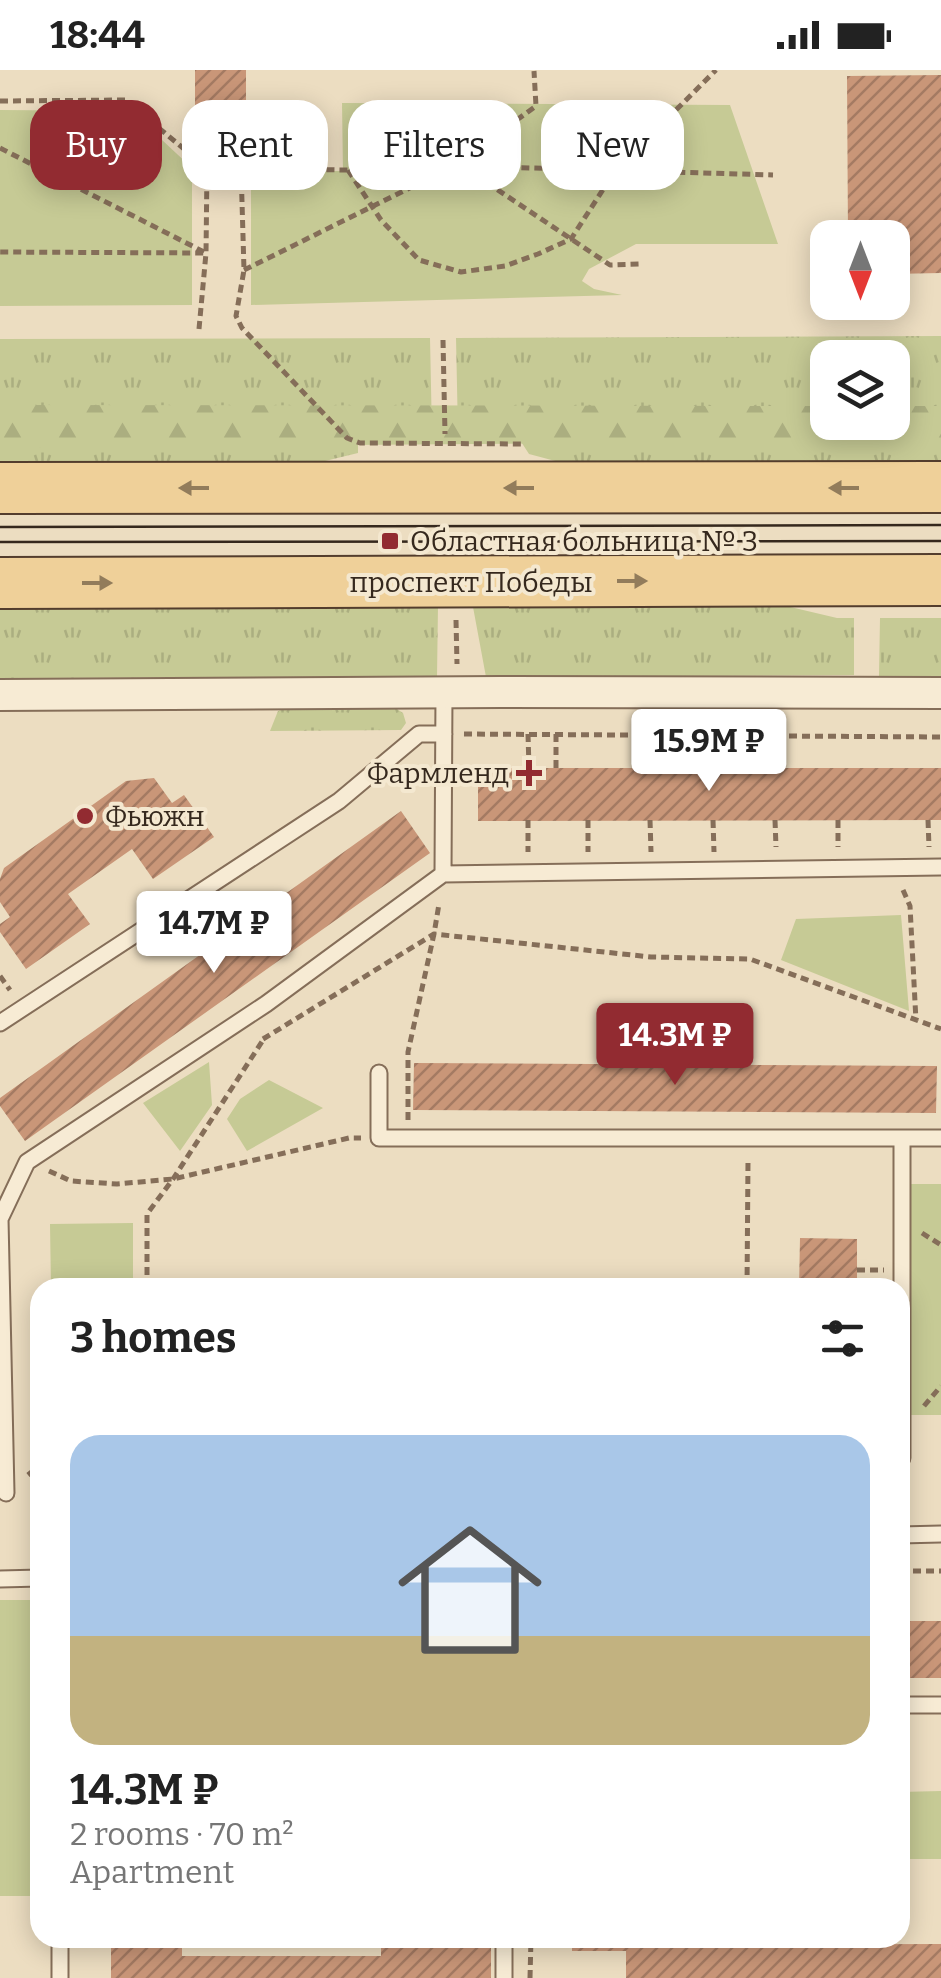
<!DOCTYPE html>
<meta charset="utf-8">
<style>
body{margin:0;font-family:Bitter,serif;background:#f6f6f6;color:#222;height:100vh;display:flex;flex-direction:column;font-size:38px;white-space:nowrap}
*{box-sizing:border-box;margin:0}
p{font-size:32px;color:#767676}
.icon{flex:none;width:55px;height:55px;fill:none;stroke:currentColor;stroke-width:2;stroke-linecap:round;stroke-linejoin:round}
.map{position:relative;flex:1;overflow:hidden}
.side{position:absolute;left:30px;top:1208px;width:880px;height:670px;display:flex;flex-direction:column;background:#fff;border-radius:30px;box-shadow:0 5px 25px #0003}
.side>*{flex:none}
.top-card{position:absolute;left:30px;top:30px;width:882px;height:90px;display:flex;gap:20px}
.needle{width:65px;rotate:180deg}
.buttons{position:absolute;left:810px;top:150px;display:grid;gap:20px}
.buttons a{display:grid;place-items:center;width:100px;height:100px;border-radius:20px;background:#fff;box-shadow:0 5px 25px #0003;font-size:50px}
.price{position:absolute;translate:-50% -85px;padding:0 22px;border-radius:10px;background:#fff;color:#222;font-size:32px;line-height:65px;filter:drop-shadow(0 2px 5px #0008)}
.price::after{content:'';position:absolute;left:50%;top:60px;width:30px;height:22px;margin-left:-15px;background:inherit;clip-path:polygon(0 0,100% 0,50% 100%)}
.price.on{background:#922b31;color:#fff}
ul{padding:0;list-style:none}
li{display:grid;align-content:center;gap:20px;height:530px;padding:0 40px}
li span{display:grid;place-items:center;height:310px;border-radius:30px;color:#555}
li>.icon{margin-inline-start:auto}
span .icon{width:180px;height:180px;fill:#fffc;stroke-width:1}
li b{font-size:42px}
h2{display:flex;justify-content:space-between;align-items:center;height:120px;padding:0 40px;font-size:42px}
.chip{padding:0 35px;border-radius:30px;background:#fff;box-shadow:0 5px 25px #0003;font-size:35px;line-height:90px}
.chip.on{background:#922b31;color:#fff}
.status{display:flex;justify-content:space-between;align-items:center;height:70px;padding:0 50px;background:#fff;direction:ltr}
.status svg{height:28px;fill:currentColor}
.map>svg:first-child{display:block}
.grass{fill:url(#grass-tufts);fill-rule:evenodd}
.forest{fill:url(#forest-firs)}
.green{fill:#c6ca95}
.building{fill:url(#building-hatch)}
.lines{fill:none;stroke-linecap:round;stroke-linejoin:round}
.lane-casing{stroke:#856e59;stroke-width:19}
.street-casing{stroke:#856e59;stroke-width:34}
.primary-casing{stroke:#533d2d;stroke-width:54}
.path{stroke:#856e59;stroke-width:5;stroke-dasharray:8 5;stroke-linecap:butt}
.lane{stroke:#f7ebd4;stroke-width:15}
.street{stroke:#f7ebd4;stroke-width:30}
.primary{stroke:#efd099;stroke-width:50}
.tram{stroke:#35281d;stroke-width:2.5}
.oneway{fill:#927c5b}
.poi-dot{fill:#922b31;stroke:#f4e8d0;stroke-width:4}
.labels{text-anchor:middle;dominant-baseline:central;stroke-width:8;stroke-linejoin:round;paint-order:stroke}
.poi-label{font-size:28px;fill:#35281d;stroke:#f4e8d0;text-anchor:start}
.street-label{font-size:28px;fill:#35281d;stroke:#f4e8d0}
</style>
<div class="status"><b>18:44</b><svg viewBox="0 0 49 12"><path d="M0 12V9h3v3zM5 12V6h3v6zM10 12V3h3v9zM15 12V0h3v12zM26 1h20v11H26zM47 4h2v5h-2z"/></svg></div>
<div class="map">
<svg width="941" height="1908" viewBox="0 0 941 1908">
<defs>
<pattern id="grass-tufts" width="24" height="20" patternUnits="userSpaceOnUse" patternTransform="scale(2.5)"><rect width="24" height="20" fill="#c6ca95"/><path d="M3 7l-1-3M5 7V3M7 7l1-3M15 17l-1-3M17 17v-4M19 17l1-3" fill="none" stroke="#abae80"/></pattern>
<pattern id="forest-firs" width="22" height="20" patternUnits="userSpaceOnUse" patternTransform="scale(2.5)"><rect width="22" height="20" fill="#c6ca95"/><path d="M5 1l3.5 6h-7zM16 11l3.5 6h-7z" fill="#abae80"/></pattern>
<pattern id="building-hatch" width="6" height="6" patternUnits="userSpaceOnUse" patternTransform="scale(2.5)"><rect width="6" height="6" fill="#c99678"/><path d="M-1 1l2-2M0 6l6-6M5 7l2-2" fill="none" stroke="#a47a62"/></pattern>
</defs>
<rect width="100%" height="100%" fill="#ecddc1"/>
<!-- grass -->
<path class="grass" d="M941,266v124l-382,2 -30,-8 -13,-20h-58l-2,-96zM828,288h64v64h-64z
M430,268l2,96 -74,1v18l-37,9 -321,1v-124z
M782,535l55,13h17v57l-368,2 -13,-70z
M438,536l-1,71 -437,1v-71z
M880,548h61v59l-62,-1z
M283,639h114l6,4 3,10 -5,7 -131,1 8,-20z"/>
<!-- forest -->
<path class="forest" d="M0,335l827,1 1,16h64l1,-16h48v34l-941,8z"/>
<!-- green -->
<path class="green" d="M342,33l388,2 48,139h-142l-47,25 -7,12 12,8 28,6 -371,10v-134h92z
M0,40l131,1 61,57v137l-192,1z
M901,845l8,96 -128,-51 15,-41z
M209,992l3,43 -32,46 -37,-48z
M269,1010l54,28 -76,43 -20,-32 13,-20z
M904,1114h37v231h-38z
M133,1153v64h-82l-1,-63z
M0,1530h37l2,296h-39z
M941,1721v68h-41v-67z"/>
<!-- building -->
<path class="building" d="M195,0h51v51h-51z
M941,5v198l-49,1v-36h-44l-1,-162z
M478,698h463v52l-463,1z
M154,708l18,25 12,-8 30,42 -61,42 -21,-30 -64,45 22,30 -64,45 -26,-37v-8l10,-7 -10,-15v-23l4,-11 122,-87z
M401,741l29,42 -405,288 -25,-35v-8z
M414,993l523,3 -1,47 -523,-3z
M800,1168l57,1v49h-58z
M900,1551h41v57h-41z
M111,1868h71v18h199v-18h110v40h-380z
M572,1868h54v7l315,-1v34h-315v-27h-54z"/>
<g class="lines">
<defs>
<path id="lane" d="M443,804l1,-181
M0,953l339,-222 80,-67h25
M379,1003v65h562
M902,1388v-319
M6,1423l-6,-274 27,-57 239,-158 177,-130 498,-7
M900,1465l41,-1
M0,1509l40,-1
M900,1635h41
M504,1868v40
M60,1908v-40"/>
<path id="street" d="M0,625l500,-3 441,1"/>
<path id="primary" d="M0,418l941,-1
M0,513l941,-3"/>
</defs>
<!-- lane casing -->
<use href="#lane" class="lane-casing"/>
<!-- street casing -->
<use href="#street" class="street-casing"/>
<!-- primary casing -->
<use href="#primary" class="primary-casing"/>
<!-- path -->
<path class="path" d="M0,31l125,-1 82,68 141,2 115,-4 310,9
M221,51l1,47
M0,78l206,105 -206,-1
M241,98l3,102 -8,46 6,12 105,110 13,5 162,1
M465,98l145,97 31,-1
M348,100l33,50 38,40 42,12 44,-6 33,-12 33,-15 44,-68 101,-101
M244,200l208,-103 84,-61 -2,-35
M199,259l7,-76 1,-85
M443,270l2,94
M456,550l1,44
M464,664l477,3
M528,664l1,34
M556,664v34
M528,750v32
M588,750v32
M650,750l1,32
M713,750l1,32
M775,750l1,27
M838,750v27
M928,750l1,27
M903,820l7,16 6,115
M0,906l10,14
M263,969l171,-105 217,23 99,2 191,70
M408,1050v-68l26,-118 5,-30
M49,1101l22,10 46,3 56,-5 176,-41h12
M922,1163l19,12
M857,1200h27
M147,1218v-74l26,-35 92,-142
M747,1218l1,-127
M924,1336l17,-20
M28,1405l12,-10
M900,1501h41
M530,1908l1,-40"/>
<!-- lane -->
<use href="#lane" class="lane"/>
<!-- street -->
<use href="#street" class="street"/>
<!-- primary -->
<use href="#primary" class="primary"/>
<!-- tram -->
<path class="tram" d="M0,457l941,-2
M0,472l941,-1"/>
</g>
<!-- one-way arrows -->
<defs><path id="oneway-solid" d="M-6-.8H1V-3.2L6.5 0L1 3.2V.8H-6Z" transform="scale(2.5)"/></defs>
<g class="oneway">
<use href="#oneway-solid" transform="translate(194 418) rotate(-180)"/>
<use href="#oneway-solid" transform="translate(519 418) rotate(180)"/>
<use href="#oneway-solid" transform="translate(844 418) rotate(180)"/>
<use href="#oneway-solid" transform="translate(632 511)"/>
<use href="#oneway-solid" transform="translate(97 513)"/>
</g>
<!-- markers -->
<g class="poi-dot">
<rect x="380" y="461" width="20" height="20" rx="5"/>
<path d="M524 688h10v10h10v10h-10v10h-10v-10h-10v-10h10z"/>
<circle cx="85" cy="746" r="10"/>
</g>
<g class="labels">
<!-- poi labels -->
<g class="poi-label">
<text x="410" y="471">Областная больница № 3</text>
<text x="509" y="703" text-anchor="end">Фармленд</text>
<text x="105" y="746">Фьюжн</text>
</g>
<!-- street labels -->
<g class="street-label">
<text x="471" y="512">проспект Победы</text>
</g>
</g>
</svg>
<div class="buttons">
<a><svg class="needle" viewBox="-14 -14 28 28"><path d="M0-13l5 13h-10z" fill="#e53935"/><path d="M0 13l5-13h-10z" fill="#767676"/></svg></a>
<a><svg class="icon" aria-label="layers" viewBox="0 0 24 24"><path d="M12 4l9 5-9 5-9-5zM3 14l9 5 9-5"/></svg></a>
</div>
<b class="price" style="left:709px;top:724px">15.9M ₽</b>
<b class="price" style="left:214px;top:906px">14.7M ₽</b>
<b class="price on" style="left:675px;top:1018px">14.3M ₽</b>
<div class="top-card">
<a class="chip on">Buy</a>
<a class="chip">Rent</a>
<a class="chip">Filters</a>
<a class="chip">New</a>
</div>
<section class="side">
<h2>3 homes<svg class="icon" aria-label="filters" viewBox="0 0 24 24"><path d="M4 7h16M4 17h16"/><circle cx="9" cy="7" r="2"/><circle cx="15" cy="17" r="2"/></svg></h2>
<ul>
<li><span style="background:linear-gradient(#a9c7e8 65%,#c2b280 0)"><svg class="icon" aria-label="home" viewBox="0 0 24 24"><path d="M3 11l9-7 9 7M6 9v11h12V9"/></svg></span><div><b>14.3M ₽</b><p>2 rooms · 70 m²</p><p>Apartment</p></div></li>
</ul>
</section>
</div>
